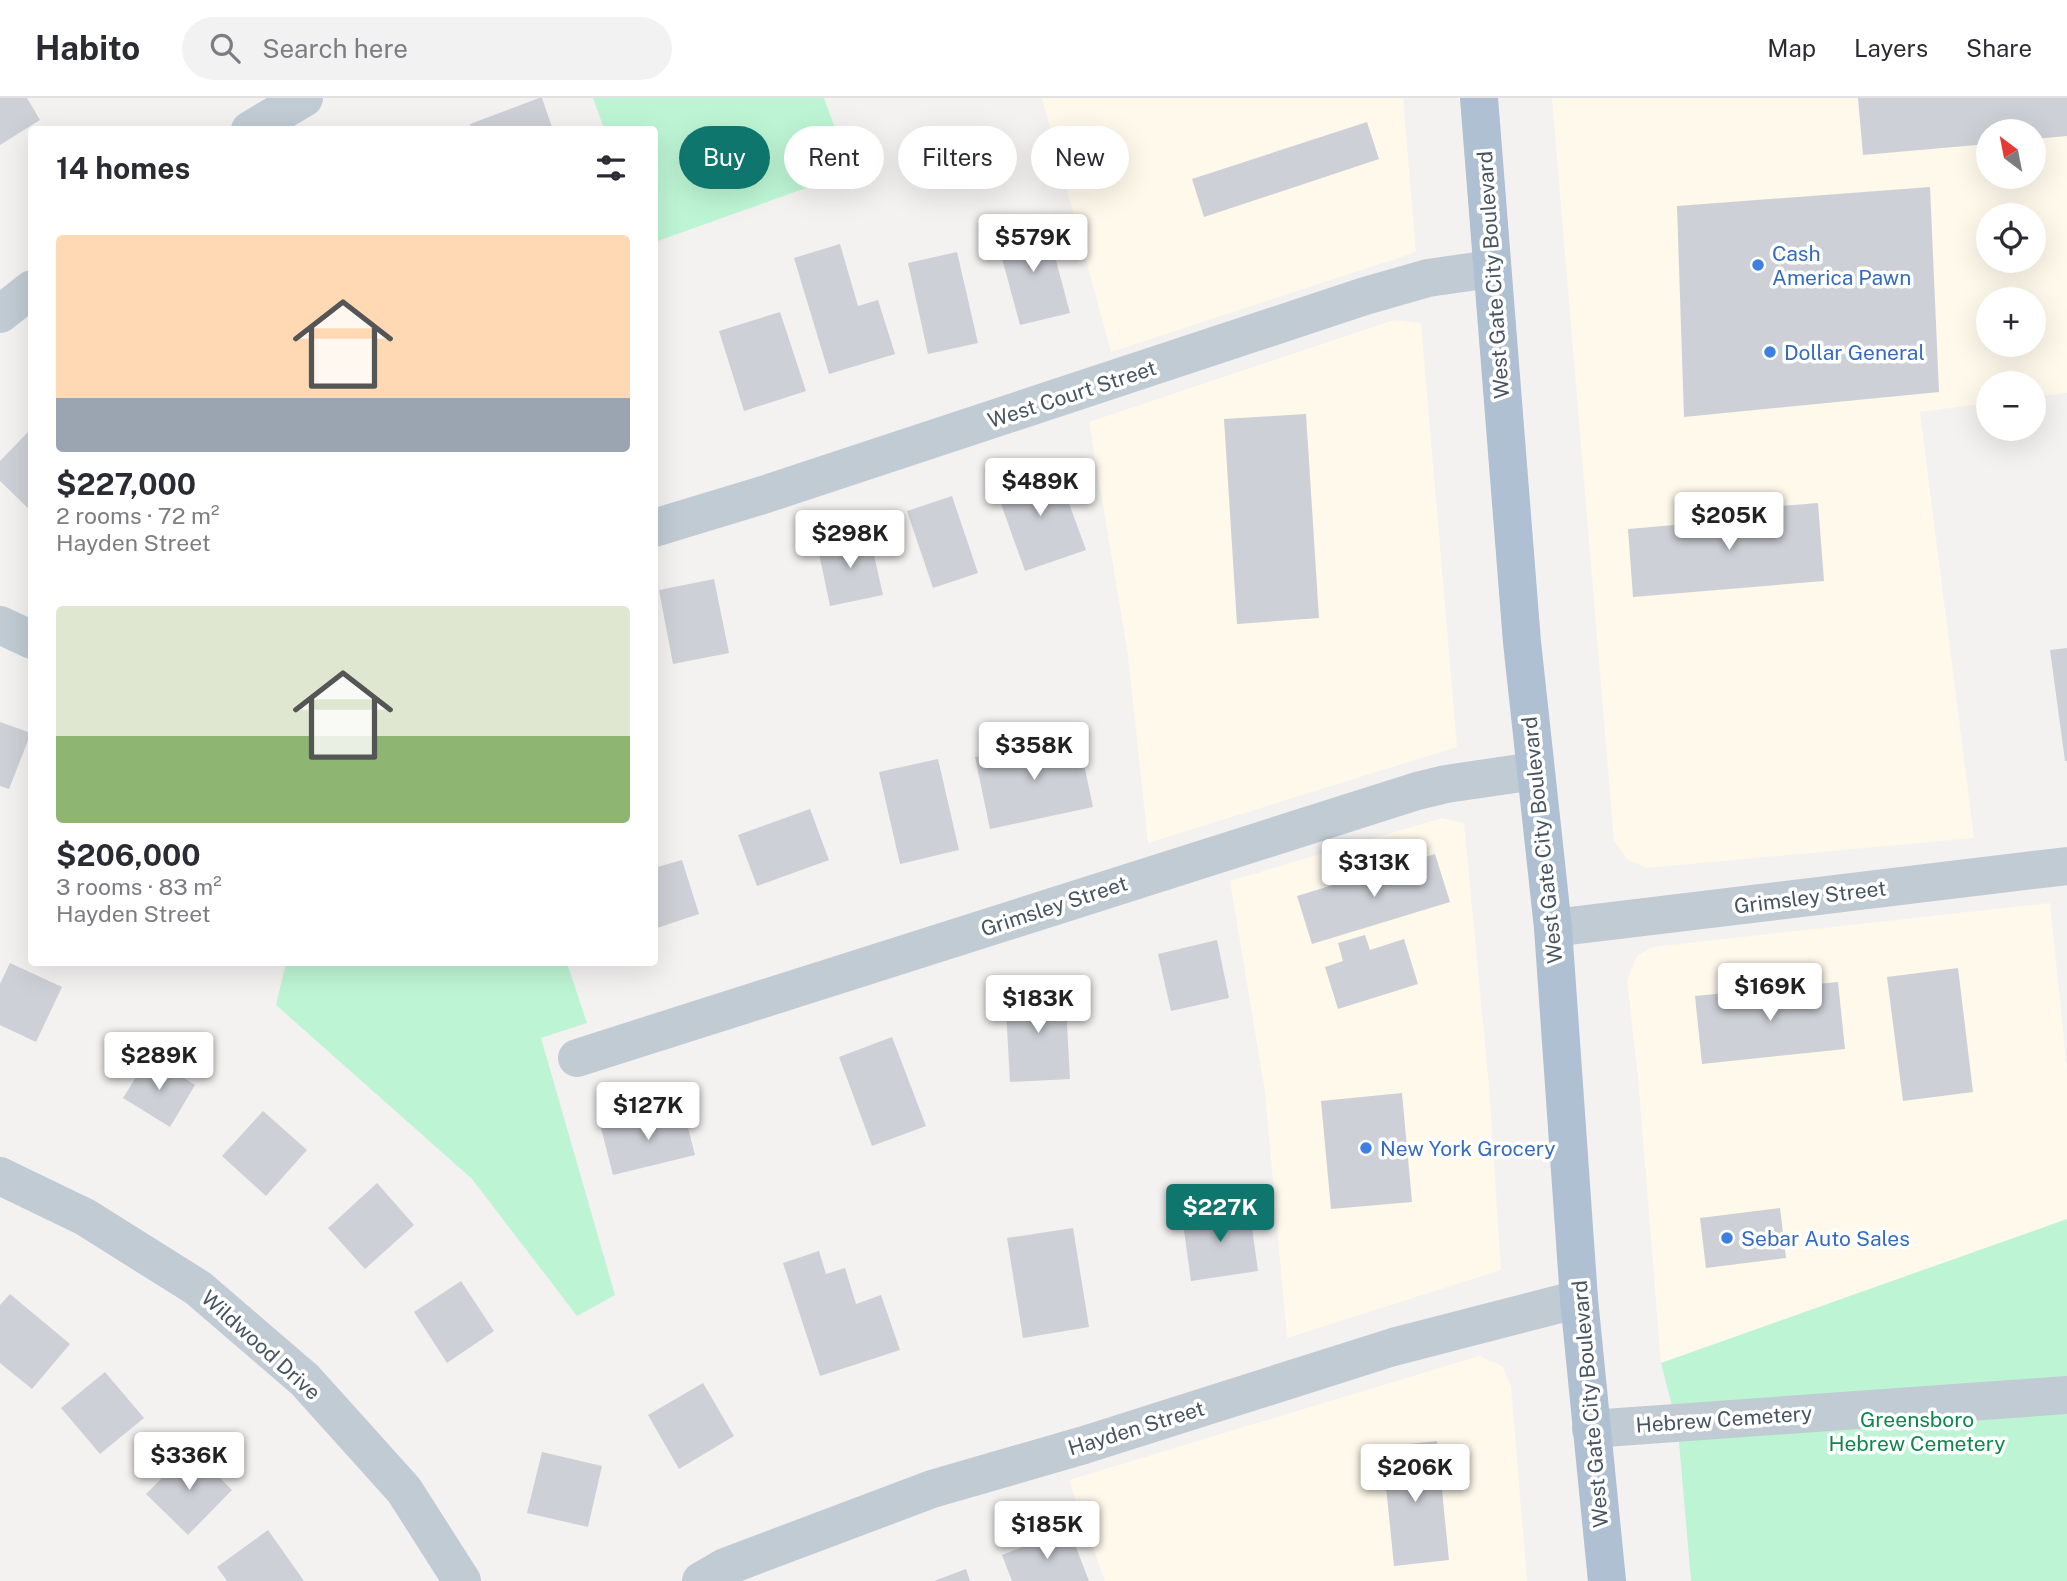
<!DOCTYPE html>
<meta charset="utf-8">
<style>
body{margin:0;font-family:"Public Sans",sans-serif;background:#f2f2f3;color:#2b2b33;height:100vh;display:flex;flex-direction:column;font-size:26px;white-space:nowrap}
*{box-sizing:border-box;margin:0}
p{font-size:23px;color:#7c7c81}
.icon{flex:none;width:38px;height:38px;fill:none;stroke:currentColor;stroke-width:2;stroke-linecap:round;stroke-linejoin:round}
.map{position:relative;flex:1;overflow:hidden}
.panel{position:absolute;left:28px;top:28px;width:630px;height:840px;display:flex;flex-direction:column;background:#fff;border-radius:7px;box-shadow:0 7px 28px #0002}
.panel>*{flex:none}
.hud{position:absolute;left:679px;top:28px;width:665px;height:63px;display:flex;gap:14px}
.needle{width:46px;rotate:328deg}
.buttons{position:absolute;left:1976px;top:21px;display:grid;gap:14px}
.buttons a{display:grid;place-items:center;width:70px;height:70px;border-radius:50%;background:#fff;box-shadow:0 7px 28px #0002;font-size:35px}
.price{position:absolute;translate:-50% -60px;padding:0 16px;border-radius:7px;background:#fff;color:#222;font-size:23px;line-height:46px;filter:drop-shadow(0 2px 4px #0008)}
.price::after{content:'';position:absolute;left:50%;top:42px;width:21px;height:16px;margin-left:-10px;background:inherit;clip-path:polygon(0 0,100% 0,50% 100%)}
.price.current{background:#0f766e;color:#fff}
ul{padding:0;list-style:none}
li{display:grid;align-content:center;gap:14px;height:371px;padding:0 28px}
li span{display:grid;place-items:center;height:217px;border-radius:7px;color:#555}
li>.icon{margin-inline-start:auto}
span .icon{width:126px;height:126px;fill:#fffc;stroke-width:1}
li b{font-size:30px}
h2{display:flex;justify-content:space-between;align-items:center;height:84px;padding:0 28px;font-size:30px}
.pill{padding:0 24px;border-radius:32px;background:#fff;box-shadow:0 7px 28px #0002;font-size:24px;line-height:63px}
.pill.current{background:#0f766e;color:#fff}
header{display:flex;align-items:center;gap:42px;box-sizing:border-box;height:98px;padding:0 35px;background:#fff;border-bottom:2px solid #e1e1e2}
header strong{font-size:33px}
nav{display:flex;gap:38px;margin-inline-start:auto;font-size:24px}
.search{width:490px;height:63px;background:#f2f2f3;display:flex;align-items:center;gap:18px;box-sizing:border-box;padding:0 24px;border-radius:38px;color:#7c7c81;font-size:26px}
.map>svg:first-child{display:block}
.commercial{fill:#fef9eb;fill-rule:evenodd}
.green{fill:#bdf5d4}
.building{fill:#cdd0d6}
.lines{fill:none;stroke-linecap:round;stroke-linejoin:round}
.minor{stroke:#c1cbd4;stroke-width:38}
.major{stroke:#afc0d3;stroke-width:38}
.shop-dot{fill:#3f7fe0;stroke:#fff;stroke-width:2.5}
.labels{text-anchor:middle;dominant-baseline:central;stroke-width:7;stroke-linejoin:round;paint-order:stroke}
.shop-label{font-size:21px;fill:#366cbe;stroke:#fff;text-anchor:start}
.street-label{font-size:21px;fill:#475461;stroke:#fff}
.park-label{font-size:21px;fill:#0d874d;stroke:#fff}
</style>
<header>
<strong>Habito</strong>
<div class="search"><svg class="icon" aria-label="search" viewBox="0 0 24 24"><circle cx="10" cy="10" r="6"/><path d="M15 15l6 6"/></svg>Search here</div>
<nav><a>Map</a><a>Layers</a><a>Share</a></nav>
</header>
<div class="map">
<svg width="2067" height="1483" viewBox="0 0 2067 1483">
<rect width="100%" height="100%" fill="#f4f1f1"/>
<!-- commercial -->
<path class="commercial" d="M1042,0h361l13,154 -305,100z
M1552,0h515v295l-33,4v-14h-46v20l-68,9 54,426 -327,30 -19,-8 -14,-19zM1988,33h46v46h-46zM1988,117h46v46h-46zM1988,201h46v46h-46z
M1394,222l27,3 36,424 -309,96 -20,-188 -39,-233z
M1442,720l22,5 25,263 12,184 -214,68 -22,-246 -35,-211z
M2050,805l17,167v149l-406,144 -23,-286 -11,-97 10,-24 15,-9z
M1479,1258l23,10 9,20 16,195h-422l-36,-101z"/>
<!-- green -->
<path class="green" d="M593,0h231l27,74 -196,70 -1,-112 -50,-1z
M286,865h281l20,60 -46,15 74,257 -38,21 -105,-137 -196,-174z
M2067,1121v362h-376l-13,-151 -17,-67z"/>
<!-- building -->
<path class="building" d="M0,0h27l13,22 -40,25z
M539,0h3l11,32h-81l-2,-6z
M1858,0h209v38l-33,3v-8h-46v13l-125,11z
M1367,24l12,37 -175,58 -12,-38z
M1930,89l9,205 -255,25 -7,-211z
M1046,125l24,90 -50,12 -24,-89z
M840,146l18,62 20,-6 17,54 -66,20 -35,-116z
M957,154l21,91 -50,11 -20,-91z
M780,214l26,79 -62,20 -25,-80z
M1306,316l13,204 -82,6 -13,-205z
M29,333l3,2v79l-32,-31v-20z
M1055,367l31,85 -61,21 -30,-84z
M952,398l26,77 -45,15 -26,-77z
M1818,405l6,78 -191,16 -5,-68 81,-7 -1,-10z
M869,435l14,62 -53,11 -13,-62z
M714,481l15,74 -56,11 -14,-74z
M2067,550v113h-2l-15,-111z
M0,624l31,11 -22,56 -9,-3z
M1078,638l15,71 -103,22 -15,-72z
M938,661l21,91 -59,14 -21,-92z
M810,711l19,51 -72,26 -19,-51z
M1435,756l15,48 -138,42 -15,-48z
M682,762l17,54 -45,15v-61z
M1365,837l5,15 34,-11 14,45 -80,25 -13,-42 18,-6 -5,-18z
M1217,842l12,58 -58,13 -13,-57z
M10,865l52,24 -26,55 -36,-17v-41z
M1958,870l15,124 -70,9 -16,-124z
M1838,884l7,67 -143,15 -7,-68z
M1065,890l5,91 -60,3 -5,-91z
M892,939l34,89 -54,20 -33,-89z
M149,958l46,29 -25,42 -47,-29z
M1402,995l10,109 -81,7 -10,-108z
M683,1010l12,47 -82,20 -12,-47z
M263,1013l44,39 -41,46 -44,-40z
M377,1085l37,42 -49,44 -37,-41z
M1249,1109l9,64 -67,10 -9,-65z
M1780,1110l6,50 -80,10 -6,-50z
M1073,1130l16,99 -66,11 -16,-100z
M819,1153l7,23 19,-6 11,36 25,-9 19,55 -80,26 -37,-113z
M461,1183l33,50 -47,32 -33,-51z
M10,1196l60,50 -38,45 -32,-26v-58z
M105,1274l39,46 -44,36 -39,-46z
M703,1285l31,53 -55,33 -31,-54z
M1437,1343l12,119 -55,6 -12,-119z
M191,1351l41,41 -44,45 -42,-41z
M542,1354l60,14 -14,61 -61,-14z
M1069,1431l20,52h-77l-10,-26z
M268,1432l36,51h-77l-10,-14z
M966,1471l4,12h-36z"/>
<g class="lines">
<!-- minor -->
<path class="minor" d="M250,32l54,-32
M0,216l32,-25
M654,430l109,-33 602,-199 63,-18 63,-9
M0,527l32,15
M1553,830l514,-62
M577,960l840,-267 29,-7 89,-13
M0,1078l85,41 113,71 107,92 99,110 58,91
M1591,1331l476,-34
M701,1483l24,-14 207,-78 152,-44 309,-98 186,-48"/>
<!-- major -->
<path class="major" d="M1479,0l43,544 31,286 26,371 28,282"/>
</g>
<!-- markers -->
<g class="shop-dot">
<circle cx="1758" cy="167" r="7"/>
<circle cx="1770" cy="254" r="7"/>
<circle cx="1366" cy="1050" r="7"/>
<circle cx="1727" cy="1140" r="7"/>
</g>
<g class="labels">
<!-- shop labels -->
<g class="shop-label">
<text x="1772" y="155">Cash<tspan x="1772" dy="24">America Pawn</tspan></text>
<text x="1784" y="254">Dollar General</text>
<text x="1380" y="1050">New York Grocery</text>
<text x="1741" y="1140">Sebar Auto Sales</text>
</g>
<!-- street labels -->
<g class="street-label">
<text transform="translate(1493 177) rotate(-94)">West Gate City Boulevard</text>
<text transform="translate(1072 296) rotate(-18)">West Court Street</text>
<text transform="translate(1542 742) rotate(-96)">West Gate City Boulevard</text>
<text transform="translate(1810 799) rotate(-7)">Grimsley Street</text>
<text transform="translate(1054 808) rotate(-18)">Grimsley Street</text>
<text transform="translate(261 1247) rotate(42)">Wildwood Drive</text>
<text transform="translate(1590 1306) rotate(-95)">West Gate City Boulevard</text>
<text transform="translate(1724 1321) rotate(-4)">Hebrew Cemetery</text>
<text transform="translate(1136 1330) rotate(-17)">Hayden Street</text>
</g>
<!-- park labels -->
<g class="park-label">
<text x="1917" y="1321">Greensboro<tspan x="1917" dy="24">Hebrew Cemetery</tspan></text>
</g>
</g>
</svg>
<div class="buttons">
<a><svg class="needle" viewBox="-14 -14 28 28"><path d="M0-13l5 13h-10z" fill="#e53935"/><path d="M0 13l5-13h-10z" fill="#7c7c81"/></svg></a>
<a><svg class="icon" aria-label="locate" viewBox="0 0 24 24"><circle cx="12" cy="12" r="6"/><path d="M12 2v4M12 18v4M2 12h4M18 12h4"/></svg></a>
<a>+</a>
<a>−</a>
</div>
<b class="price" style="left:1033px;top:176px">$579K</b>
<b class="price" style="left:1040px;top:420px">$489K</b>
<b class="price" style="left:1729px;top:454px">$205K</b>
<b class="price" style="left:850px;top:472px">$298K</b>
<b class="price" style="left:1034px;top:684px">$358K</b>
<b class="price" style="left:1374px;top:801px">$313K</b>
<b class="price" style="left:1770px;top:925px">$169K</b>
<b class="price" style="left:1038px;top:937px">$183K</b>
<b class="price" style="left:159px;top:994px">$289K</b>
<b class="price" style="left:648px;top:1044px">$127K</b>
<b class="price current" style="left:1220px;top:1146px">$227K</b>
<b class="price" style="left:189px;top:1394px">$336K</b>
<b class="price" style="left:1415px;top:1406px">$206K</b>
<b class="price" style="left:1047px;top:1463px">$185K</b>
<div class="hud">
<a class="pill current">Buy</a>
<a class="pill">Rent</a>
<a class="pill">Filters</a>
<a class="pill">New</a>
</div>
<section class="panel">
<h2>14 homes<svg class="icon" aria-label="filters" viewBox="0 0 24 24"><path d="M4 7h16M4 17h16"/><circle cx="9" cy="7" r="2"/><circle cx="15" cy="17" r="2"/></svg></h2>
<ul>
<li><span style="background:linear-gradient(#ffd9b3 75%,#9aa5b1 0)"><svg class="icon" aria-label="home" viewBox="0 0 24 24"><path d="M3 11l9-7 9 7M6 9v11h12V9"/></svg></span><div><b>$227,000</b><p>2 rooms · 72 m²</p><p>Hayden Street</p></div></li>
<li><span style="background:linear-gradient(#dfe7d0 60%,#8fb573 0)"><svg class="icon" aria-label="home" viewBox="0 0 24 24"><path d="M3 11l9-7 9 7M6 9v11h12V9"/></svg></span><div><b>$206,000</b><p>3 rooms · 83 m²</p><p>Hayden Street</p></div></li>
</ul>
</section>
</div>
